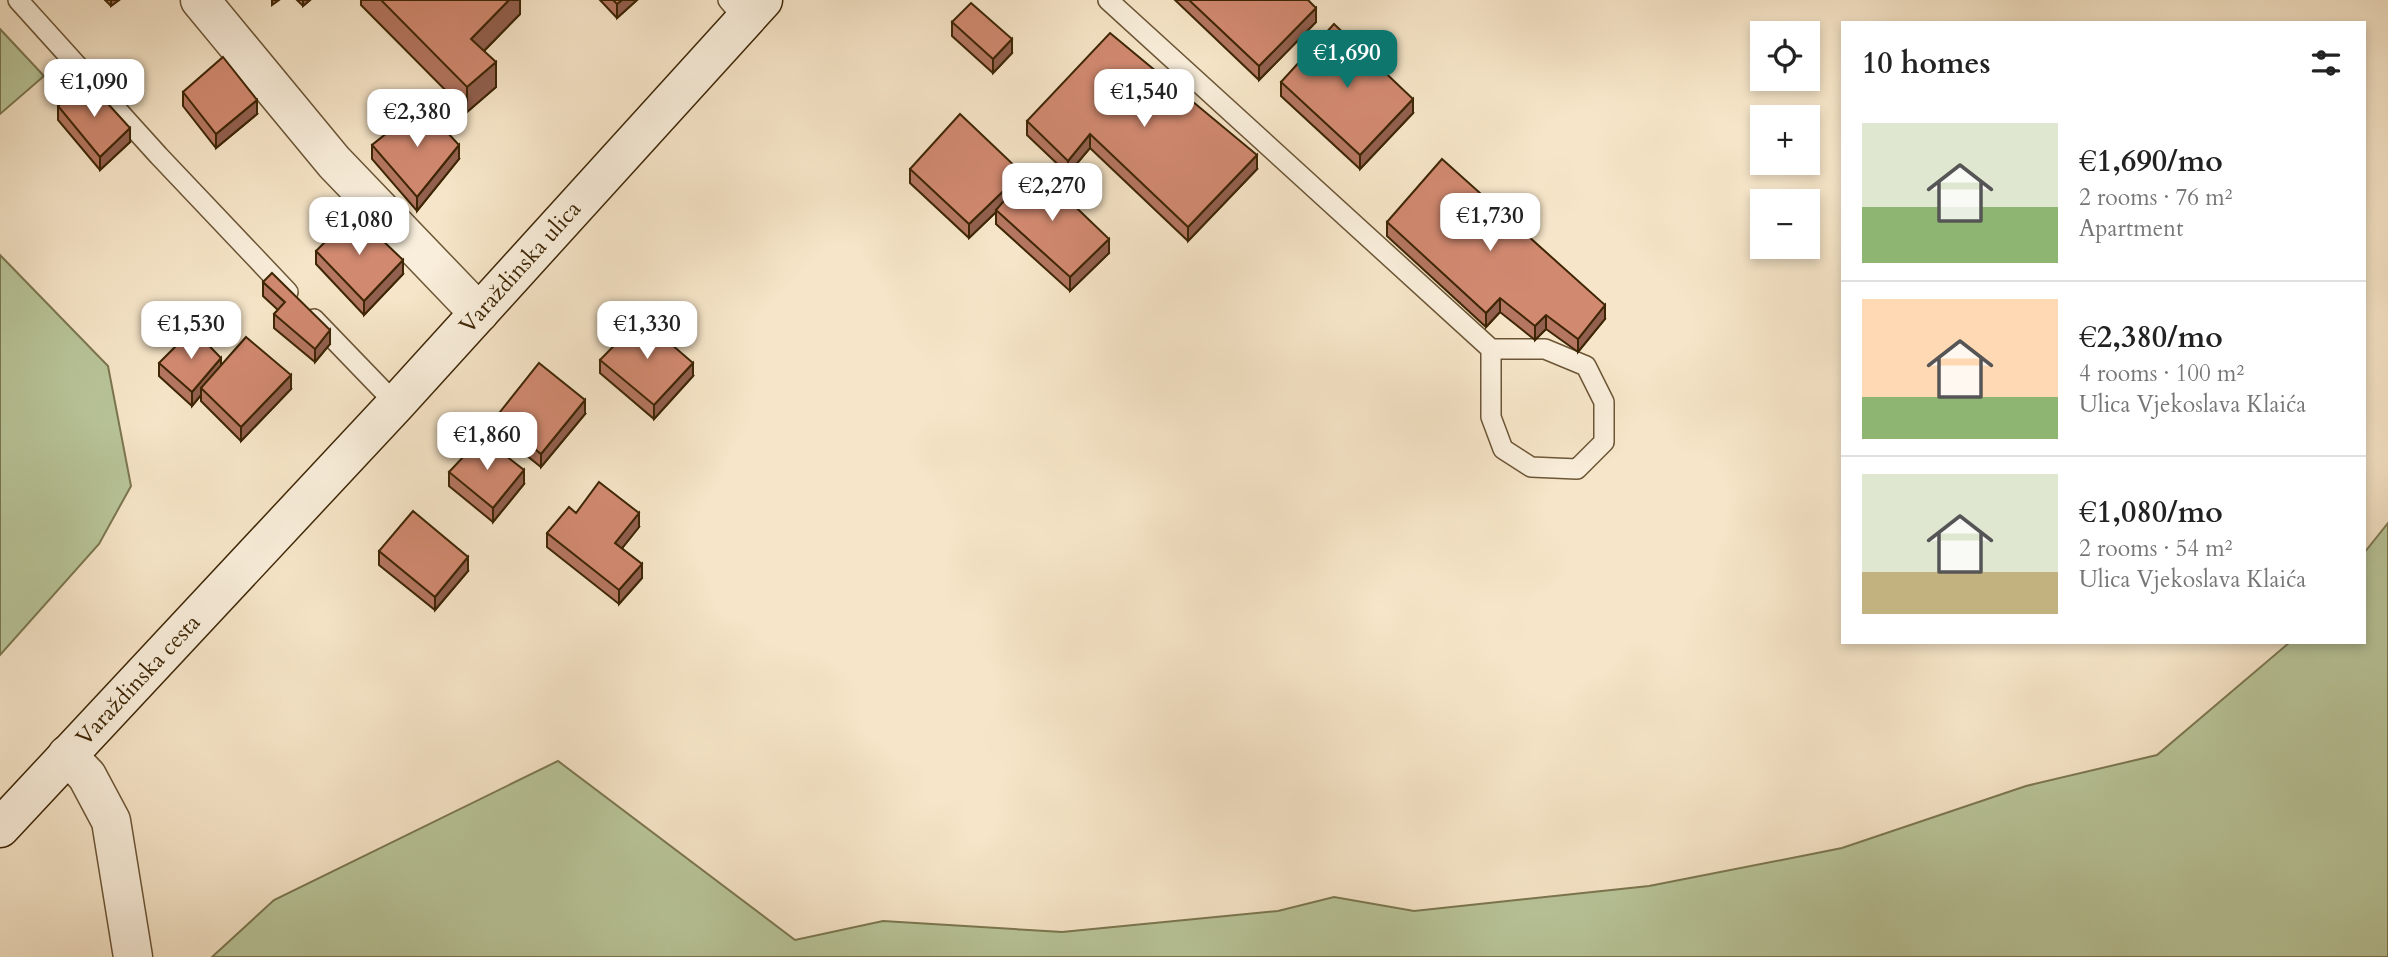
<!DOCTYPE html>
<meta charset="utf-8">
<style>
body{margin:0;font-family:Cardo,serif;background:#f2f2f2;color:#222;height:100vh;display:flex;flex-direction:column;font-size:26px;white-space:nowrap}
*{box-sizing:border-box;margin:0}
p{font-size:23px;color:#767676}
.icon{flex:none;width:38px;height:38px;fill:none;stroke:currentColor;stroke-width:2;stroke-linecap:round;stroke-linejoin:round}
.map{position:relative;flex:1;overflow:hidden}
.sheet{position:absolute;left:1841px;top:21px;width:525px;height:623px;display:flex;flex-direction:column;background:#fff;border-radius:0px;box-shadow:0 4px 10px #0003}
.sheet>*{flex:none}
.fabs{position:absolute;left:1750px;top:21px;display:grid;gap:14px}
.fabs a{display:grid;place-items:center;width:70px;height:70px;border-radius:0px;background:#fff;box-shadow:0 4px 10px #0003;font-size:35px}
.price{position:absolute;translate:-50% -60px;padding:0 16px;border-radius:14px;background:#fff;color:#222;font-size:23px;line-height:46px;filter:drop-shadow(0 2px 4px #0008)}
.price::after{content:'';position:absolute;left:50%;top:42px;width:21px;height:16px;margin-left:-10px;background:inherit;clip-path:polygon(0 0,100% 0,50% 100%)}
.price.on{background:#0f766e;color:#fff}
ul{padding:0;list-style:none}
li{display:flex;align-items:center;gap:21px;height:175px;padding:0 21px}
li+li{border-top:2px solid #e0e0e0}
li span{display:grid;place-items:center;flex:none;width:196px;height:140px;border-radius:0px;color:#555}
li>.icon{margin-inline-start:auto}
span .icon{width:84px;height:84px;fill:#fffc;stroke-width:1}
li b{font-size:30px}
h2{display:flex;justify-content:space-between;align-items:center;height:84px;padding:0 21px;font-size:30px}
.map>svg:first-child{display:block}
.green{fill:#b8c599;stroke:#7b764f;stroke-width:2}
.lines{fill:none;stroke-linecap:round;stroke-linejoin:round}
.service-casing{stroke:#6c5636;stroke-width:22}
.minor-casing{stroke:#6c5636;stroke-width:41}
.tertiary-casing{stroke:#6c5636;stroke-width:41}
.secondary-casing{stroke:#3e2605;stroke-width:41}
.service{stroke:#f9eedb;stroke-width:19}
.minor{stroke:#f9eedb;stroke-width:38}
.tertiary{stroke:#f9eedb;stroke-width:38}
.secondary{stroke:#f9eedb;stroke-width:38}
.wall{fill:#b47660;stroke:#3e2605;stroke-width:2}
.shaded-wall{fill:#92604e;stroke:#3e2605;stroke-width:2}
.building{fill:#d18970;stroke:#3e2605;stroke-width:2}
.labels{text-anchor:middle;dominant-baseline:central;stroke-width:5;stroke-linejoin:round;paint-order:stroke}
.street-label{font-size:23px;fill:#3e2605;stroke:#f9eedb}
</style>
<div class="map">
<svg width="2388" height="957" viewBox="0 0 2388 957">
<rect width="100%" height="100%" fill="#f6e5c8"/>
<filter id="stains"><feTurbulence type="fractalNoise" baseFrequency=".00286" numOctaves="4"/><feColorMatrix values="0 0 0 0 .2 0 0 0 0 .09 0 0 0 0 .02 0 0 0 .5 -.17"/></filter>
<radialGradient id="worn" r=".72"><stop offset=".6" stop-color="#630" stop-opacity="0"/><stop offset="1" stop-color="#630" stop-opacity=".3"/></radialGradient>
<!-- green -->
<path class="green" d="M0,29l44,47 -44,38z
M0,255l108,111 23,120 -32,58 -99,111z
M2388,523v434h-2176l62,-57 284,-139 237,179 88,-19 179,11 216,-21 56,-14 80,14 235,-25 168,-33 25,-5 184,-62 131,-31 133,-113h74v-89z"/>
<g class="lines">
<defs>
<path id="service" d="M18,0l141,156 129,136
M728,0l16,19
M1108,0l383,349h54l41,17 18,36v40l-27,27 -46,-2 -28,-18 -12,-32v-68
M314,319l82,85"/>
<path id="minor" d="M200,0l134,162 145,151"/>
<path id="tertiary" d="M67,755l20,21 24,45 22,136"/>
<path id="secondary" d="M0,828l396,-424 367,-404"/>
</defs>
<!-- service casing -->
<use href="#service" class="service-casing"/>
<!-- minor casing -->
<use href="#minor" class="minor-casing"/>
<!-- tertiary casing -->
<use href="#tertiary" class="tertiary-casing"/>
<!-- secondary casing -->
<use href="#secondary" class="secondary-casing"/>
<!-- service -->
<use href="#service" class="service"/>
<!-- minor -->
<use href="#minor" class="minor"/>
<!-- tertiary -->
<use href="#tertiary" class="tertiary"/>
<!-- secondary -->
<use href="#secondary" class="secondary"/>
</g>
<!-- wall -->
<path class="wall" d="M105,0h14l-8,6z
M297,0h13l-7,6z
M361,0h159v14l-36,37 12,36 -29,25 -106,-107z
M600,0h37l-20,18z
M1175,0h133l8,22 -57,58z
M952,22l60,31 -19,20 -41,-37z
M1281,82l132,31 -53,56 -79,-73z
M183,92l74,22 -41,34 -33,-42z
M58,106l72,36 -30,28 -42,-50z
M1027,121l230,48 -69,72 -98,-93 -22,26 -41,-39z
M372,145l87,14 -42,52 -45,-52z
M910,169l112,11 87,73 -39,38 -74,-67v-12l-27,26 -59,-55z
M1387,222l218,97 -27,33 -32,-23 -11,11 -35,-28 -14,15 -99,-91z
M316,251l87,23 -39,41 -48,-51z
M263,282l67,62 -15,18 -41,-34v-14l4,-4 -15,-14z
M600,360l93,16 -39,43 -54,-46z
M159,363l62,3 70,23 -50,52 -40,-40v-6l-9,11 -33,-30z
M585,414l-44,53 -45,-36v-14z
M449,472l75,12 -31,38 -44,-36z
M576,513l63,14 -17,21 20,30 -23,26 -72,-57v-14z
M379,551l89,20 -33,39 -56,-45z"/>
<!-- shaded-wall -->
<path class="shaded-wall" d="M111,0h8l-8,6z
M272,0h7l-7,5z
M303,0h7l-7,6z
M509,0h11v14l-49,50v-25z
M622,0h15l-20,18v-14z
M1316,8v14l-57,58v-14z
M1012,39v14l-19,20v-14z
M496,62v25l-29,25v-25z
M1413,99v14l-53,56v-14z
M257,100v14l-41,34v-14z
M130,128v14l-30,28v-13z
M1090,134v14l-22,26v-13z
M459,145v14l-42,52v-14z
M1257,155v14l-69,72v-14z
M1022,173v14l-26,23v2l-27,26v-14z
M1109,239v14l-39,38v-14z
M403,260v14l-39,41v-14z
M1500,298v14l-14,15v-14z
M1605,305v14l-27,33v-13z
M1546,315v14l-11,11v-14z
M330,330v14l-15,18v-13z
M221,358v14l-20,16v7l-9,11v-14z
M693,363v13l-39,43v-14z
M291,375v14l-50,52v-14z
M585,400v14l-44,53v-13z
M524,470v14l-31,38v-14z
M639,513v14l-24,30v-14z
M468,557v14l-33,39v-13z
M642,564v14l-23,26v-14z"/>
<!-- building -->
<path class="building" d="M381,0h128l-38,39 25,23 -29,25z
M613,0h9l-5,4z
M1189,0h119l8,8 -57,58z
M971,3l41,36 -19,20 -41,-37z
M1334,24l79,75 -53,56 -79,-73z
M1110,33l147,122 -69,72 -98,-93 -22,27 -41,-40z
M223,57l34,43 -41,34 -33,-42z
M89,83l41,45 -30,29 -42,-51z
M422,105l37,40 -42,52 -45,-52z
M960,114l62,59 -53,51 -59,-55z
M1442,159l163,146 -27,34 -32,-24 -11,11 -35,-28 -14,15 -99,-91z
M1034,167l75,72 -39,38 -74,-67z
M354,213l49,47 -39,41 -48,-50z
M272,273l58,57 -15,19 -41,-35 11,-12 -22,-20z
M641,318l52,45 -39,42 -54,-45z
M193,329l28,29 -29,34 -33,-29z
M246,337l45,38 -50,52 -40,-39z
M539,363l46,37 -44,54 -45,-37z
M482,437l42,33 -31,38 -44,-36z
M599,482l40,31 -24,30 27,21 -23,26 -72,-57 22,-26 7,6z
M413,511l55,46 -33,40 -56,-46z"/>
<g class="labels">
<!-- street labels -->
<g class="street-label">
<text transform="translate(520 267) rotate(-48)">Varaždinska ulica</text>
<text transform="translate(138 680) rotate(-47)">Varaždinska cesta</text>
</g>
</g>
<rect width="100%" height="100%" filter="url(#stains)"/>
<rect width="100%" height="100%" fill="url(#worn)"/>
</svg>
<div class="fabs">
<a><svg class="icon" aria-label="locate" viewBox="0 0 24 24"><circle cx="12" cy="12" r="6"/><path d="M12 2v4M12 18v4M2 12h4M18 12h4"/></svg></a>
<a>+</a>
<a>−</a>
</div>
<b class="price on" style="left:1347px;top:90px">€1,690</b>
<b class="price" style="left:94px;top:119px">€1,090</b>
<b class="price" style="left:1144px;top:129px">€1,540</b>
<b class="price" style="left:417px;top:149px">€2,380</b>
<b class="price" style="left:1052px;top:223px">€2,270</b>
<b class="price" style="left:1490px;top:253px">€1,730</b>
<b class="price" style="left:359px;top:257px">€1,080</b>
<b class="price" style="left:191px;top:361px">€1,530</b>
<b class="price" style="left:647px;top:361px">€1,330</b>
<b class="price" style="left:487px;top:472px">€1,860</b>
<section class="sheet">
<h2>10 homes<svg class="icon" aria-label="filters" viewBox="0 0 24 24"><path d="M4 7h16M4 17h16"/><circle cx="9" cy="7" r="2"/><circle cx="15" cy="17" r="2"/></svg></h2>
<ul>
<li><span style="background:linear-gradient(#dfe7d0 60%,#8fb573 0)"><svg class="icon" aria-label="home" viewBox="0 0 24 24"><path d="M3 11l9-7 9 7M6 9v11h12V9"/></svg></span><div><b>€1,690/mo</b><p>2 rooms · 76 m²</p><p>Apartment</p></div></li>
<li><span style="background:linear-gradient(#ffd9b3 70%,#8fb573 0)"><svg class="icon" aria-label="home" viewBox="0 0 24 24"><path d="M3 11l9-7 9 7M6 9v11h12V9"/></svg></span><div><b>€2,380/mo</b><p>4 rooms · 100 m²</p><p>Ulica Vjekoslava Klaića</p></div></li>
<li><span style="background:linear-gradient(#dfe7d0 70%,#c2b280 0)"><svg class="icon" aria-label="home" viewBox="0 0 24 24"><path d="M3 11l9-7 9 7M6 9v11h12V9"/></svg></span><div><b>€1,080/mo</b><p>2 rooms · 54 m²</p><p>Ulica Vjekoslava Klaića</p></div></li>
</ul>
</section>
</div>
